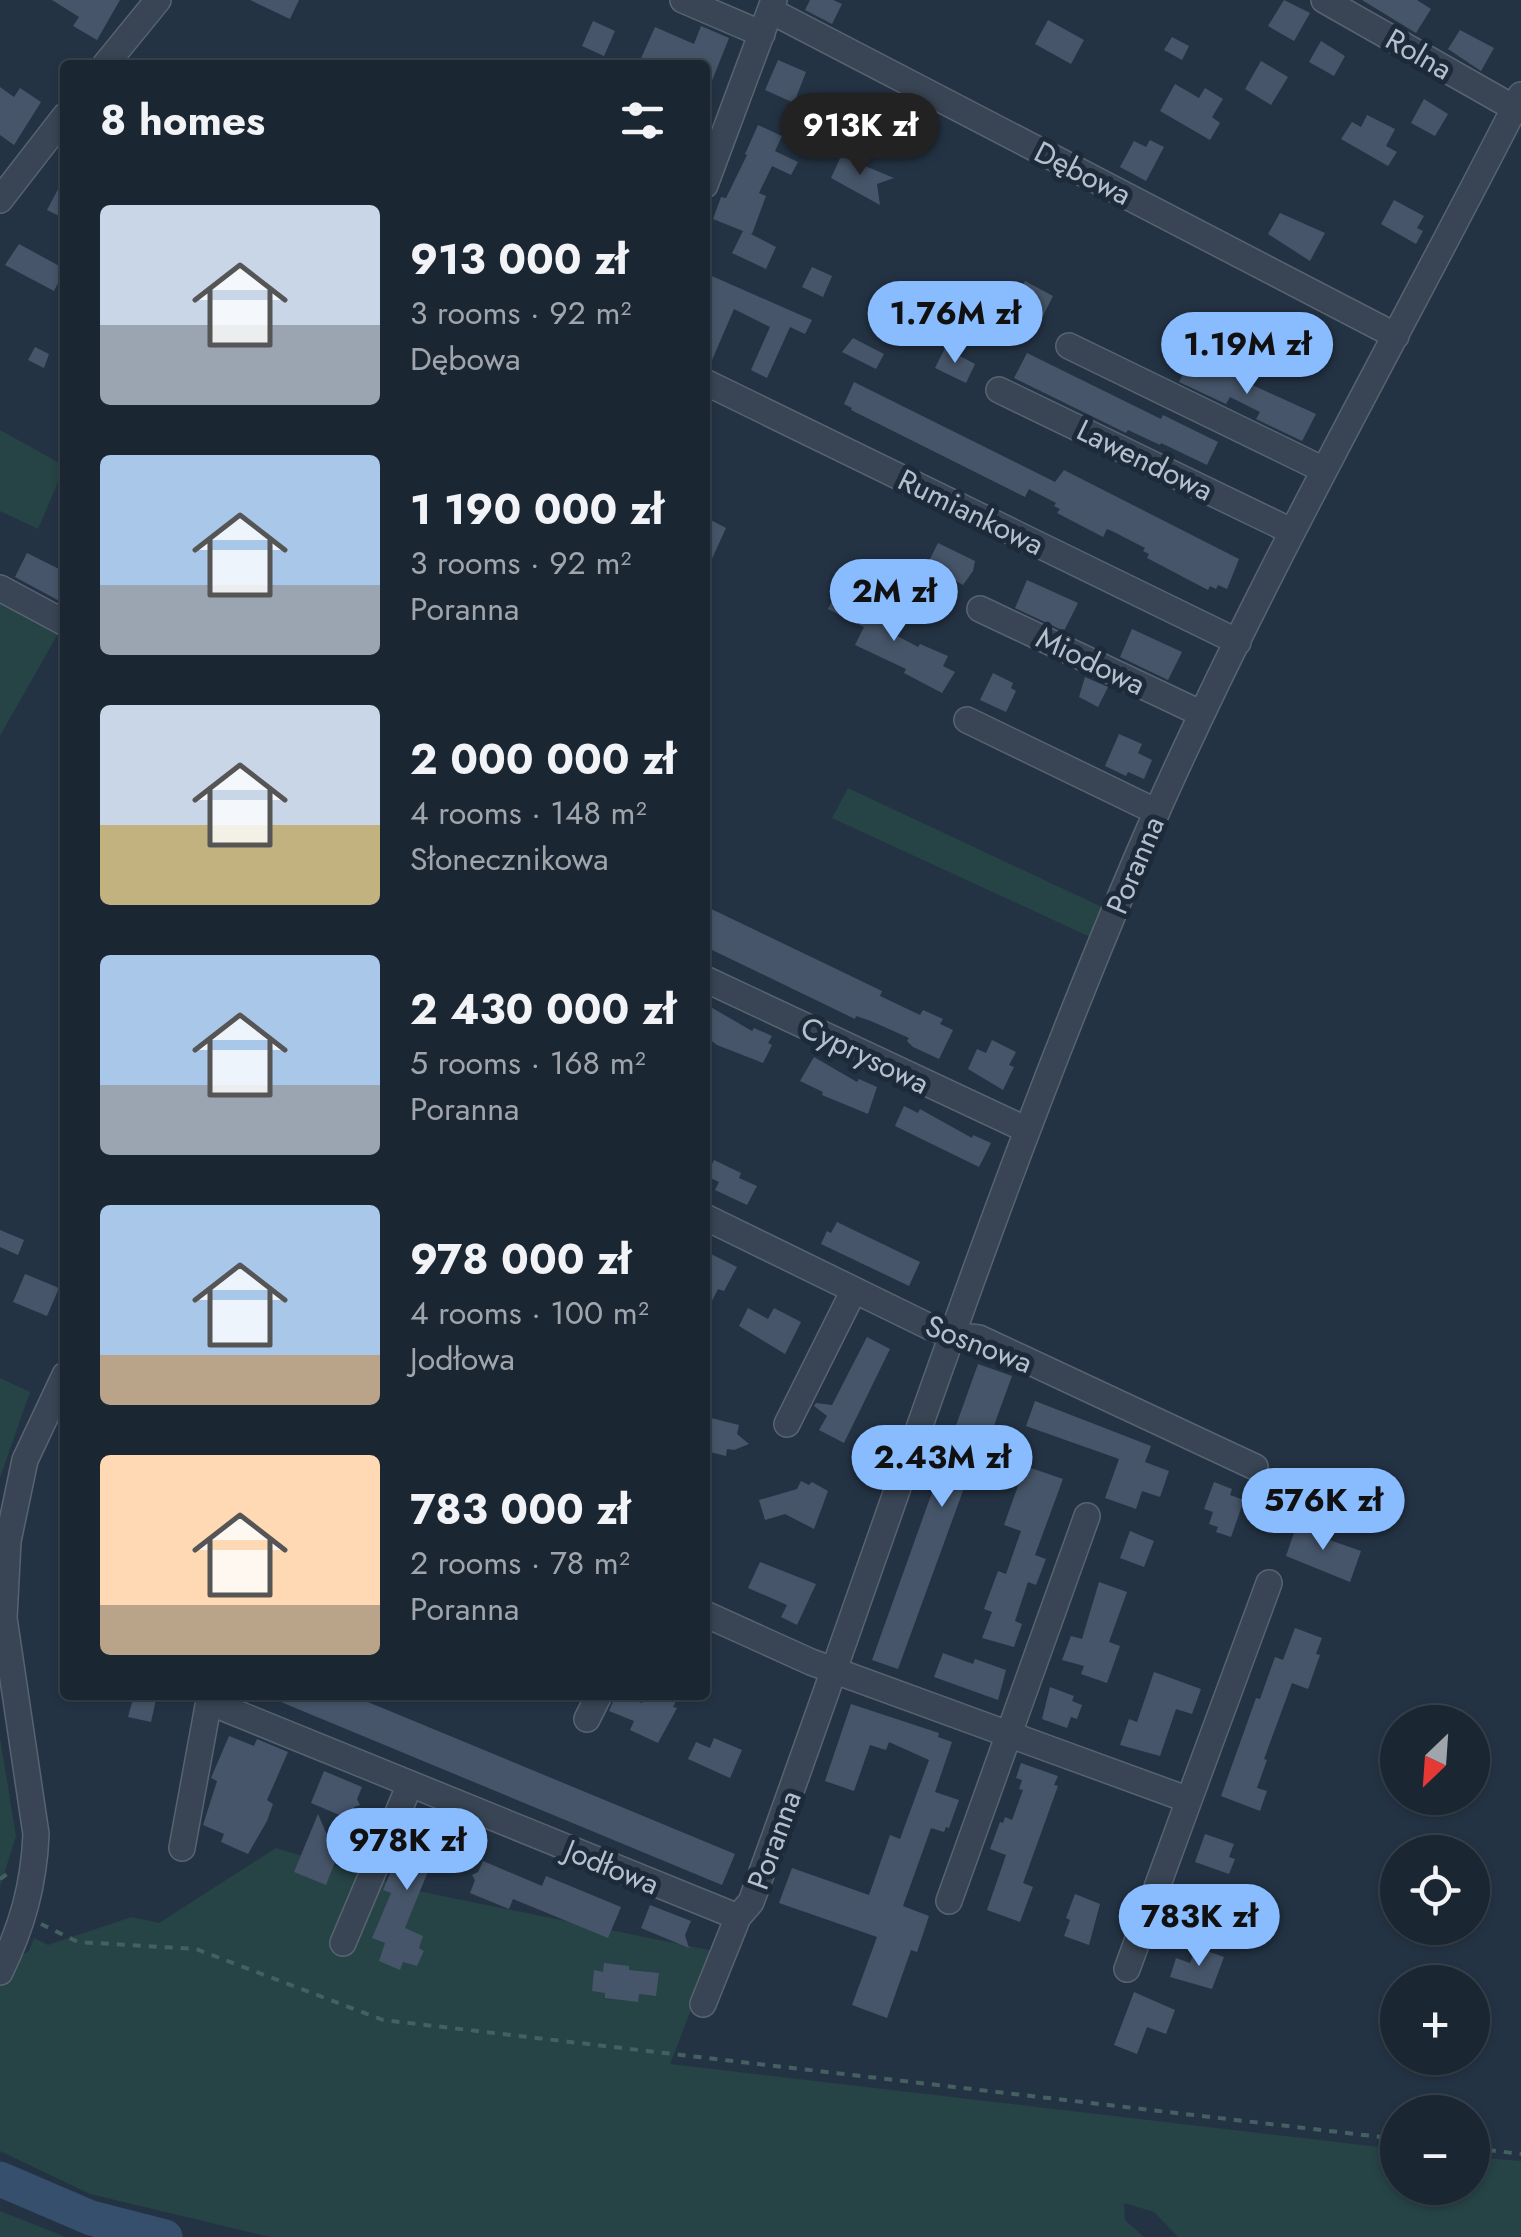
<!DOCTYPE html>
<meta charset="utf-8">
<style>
body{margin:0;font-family:Jost,sans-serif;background:#242e3b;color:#f1f3f6;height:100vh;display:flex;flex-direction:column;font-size:38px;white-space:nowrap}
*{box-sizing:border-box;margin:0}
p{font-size:32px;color:#a0a5ac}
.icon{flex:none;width:55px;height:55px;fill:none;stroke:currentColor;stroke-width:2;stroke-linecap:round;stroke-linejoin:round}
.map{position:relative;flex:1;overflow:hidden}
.details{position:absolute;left:60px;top:60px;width:650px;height:1640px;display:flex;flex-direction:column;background:#1b2633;border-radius:10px;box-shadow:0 2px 8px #0004,0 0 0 2px #39434e}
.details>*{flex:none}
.needle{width:65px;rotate:205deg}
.buttons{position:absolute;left:1380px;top:1705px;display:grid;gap:20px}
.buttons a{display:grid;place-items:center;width:110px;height:110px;border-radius:50%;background:#1b2633;box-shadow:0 2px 8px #0004,0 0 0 2px #39434e;font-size:50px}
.price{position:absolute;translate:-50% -85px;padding:0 22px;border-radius:35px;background:#89bbff;color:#111;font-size:32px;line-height:65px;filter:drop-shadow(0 2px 5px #0008)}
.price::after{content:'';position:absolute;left:50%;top:60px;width:30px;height:22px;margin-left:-15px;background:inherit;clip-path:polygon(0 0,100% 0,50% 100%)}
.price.on{background:#222;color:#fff}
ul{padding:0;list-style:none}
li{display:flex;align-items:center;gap:30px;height:250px;padding:0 40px}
li span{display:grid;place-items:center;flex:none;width:280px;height:200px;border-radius:10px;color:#555}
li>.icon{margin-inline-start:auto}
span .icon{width:120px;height:120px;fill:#fffc;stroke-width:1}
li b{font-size:42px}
h2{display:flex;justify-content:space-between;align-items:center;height:120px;padding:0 40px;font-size:42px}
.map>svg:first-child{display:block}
.green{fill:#264345}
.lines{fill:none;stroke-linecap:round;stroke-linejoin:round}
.river{stroke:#364f6d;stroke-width:35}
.building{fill:#465569}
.minor-casing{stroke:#576371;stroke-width:28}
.path{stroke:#446061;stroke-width:4;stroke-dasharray:8 8;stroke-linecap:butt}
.minor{stroke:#394554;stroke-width:25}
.labels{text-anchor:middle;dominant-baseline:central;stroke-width:10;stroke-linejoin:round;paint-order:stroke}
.street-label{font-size:30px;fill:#b6c0cd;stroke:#1d2a39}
</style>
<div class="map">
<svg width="1521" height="2237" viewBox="0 0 1521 2237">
<rect width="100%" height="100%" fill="#243344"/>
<!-- green -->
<path class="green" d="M0,430l65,36 -27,63 -38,-18z
M0,591l64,32 -64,113z
M848,788l254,119 -12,30 -258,-119z
M0,1378l30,14 -30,86z
M0,1738l16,98 -16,51z
M276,1848l142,43 296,60 -44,113 727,85 1,39h74l1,-31 48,4v76h-343l-24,-25 -30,-9 1,17 19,17h-874l-180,-43 -90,-43v-186l29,-14 5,-13 14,7 84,-28 27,6z
M0,2211l66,26h-66z"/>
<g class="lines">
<!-- river -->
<path class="river" d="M0,2179l91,39 74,19"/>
</g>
<!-- building -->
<path class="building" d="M52,0h68l-23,40 -24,-14 6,-9z
M250,0h49l-9,19z
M810,0h23l9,4 -10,20 -27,-14z
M1284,0l26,13 -16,28 -26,-15z
M1362,0h55l14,9 -15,24z
M1048,20l36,20 -13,24 -36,-20z
M593,21l22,10 -11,25 -22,-10z
M701,26l28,12 -23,58 -1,-31h-67l17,-38 39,17z
M1460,30l34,18 -13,23 -33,-22z
M1172,37l17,9 -7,14 -18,-10z
M1321,41l24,15 -11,20 -25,-14z
M778,60l28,12 -12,31 -29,-13z
M1261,61l27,16 -17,28 -26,-16z
M1175,84l24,14 6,-10 18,11 -11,18 8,6 -10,17 -50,-29z
M0,87l14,10 6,-9 21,14 -27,43 -14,-10z
M1424,99l24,15 -13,22 -24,-13z
M1367,115l28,14 -9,17 11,6 -9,14 -47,-27 11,-17 9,5z
M758,125l24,11 -7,15 23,11 -7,13 -19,-9 -13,27 7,3 -14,38 -3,-1 27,14 -10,22 -34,-16 11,-22 -30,-12 8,-22 5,1 21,-43 -2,-1z
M1150,140l14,7 -18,34 -26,-14 14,-26 12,6z
M841,156l53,22 -17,6 3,21 -49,-27z
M65,176v43l-18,-9z
M1394,200l30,16 -7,12 6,3 -7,13 -35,-20z
M1280,213l45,20 -15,28 -42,-27z
M19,244l46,25 -11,22 -49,-26z
M812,267l20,9 -9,21 -21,-10z
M705,273l107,47 -7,14 -15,-7 -23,51 -16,-8 19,-43 -36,-18 -25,58 -4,-1z
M1025,281l28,15 -13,26 -25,-12 3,-6 -3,-1z
M853,338l31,16 -8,15 -34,-17z
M35,347l14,7 -5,14 -16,-8z
M945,348l30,16 -9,19 -31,-15z
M1027,353l134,66 2,-4 55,27 -11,23 -46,-22 -1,2 -32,-15 -2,3 -112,-55z
M1194,353l46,23 -1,3 77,35 -14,27 -46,-22 4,-7 -30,-15 -4,7 -47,-22z
M854,382l201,100 9,-12 175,89 -12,30 -9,-4 -2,4 -6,-3 -2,4 -61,-32 2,-4 -6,-3 2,-3 -31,-16 -7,-3 -4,8 -46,-24 3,-4 -6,-3 2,-3 -27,-14 -4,8 -174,-87 1,-2 -8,-4z
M705,517l21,11 -21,46z
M938,543l37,18 -2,10 -10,14 -36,-20z
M27,553l38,19v32l-50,-27z
M1027,580l51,23 -14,28 -49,-23z
M837,591l58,32 -5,9 28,15 2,-3 28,12 -5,10 12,6 -13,21 -38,-20 2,-4 -51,-24 9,-18 -36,-18z
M1132,629l50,23 -14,28 -48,-23z
M993,673l20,10 -2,5 5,3 -10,21 -26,-12z
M1085,677l23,10 -10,20 -19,-10z
M1119,734l23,10 -4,9 14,7 -8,19 -16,-7 -2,4 -21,-10z
M705,906l177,85 -2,5 40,19 3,-5 20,9 -3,5 13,6 -14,29 -26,-12 -6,-6 2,-3 -38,-17 -15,-5 -1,3 -145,-70 1,-3 -6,-3z
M709,1006l43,25 2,-3 18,8 -4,7 4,2 -9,18 -46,-18 -12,-9v-20z
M992,1040l24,12 -7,13 5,2 -11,23 -35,-21 9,-20 9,4z
M814,1057l43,25 2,-3 18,8 -9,27 -46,-19 1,-3 -23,-11z
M904,1106l14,7 2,-4 52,29 1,-3 18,8 -12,24 -84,-41z
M714,1160l27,13 -2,5 18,8 -10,19 -32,-15 4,-8 -13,-6z
M837,1222l83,40 -11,24 -88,-42 6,-13 4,2z
M0,1230l24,10 -6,15 -18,-8z
M705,1251l32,16 -13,24 -6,-2 -13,26z
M25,1274l34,14 -12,28 -34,-14z
M748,1308l20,11 6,-11 27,14 -16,32 -46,-28z
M867,1337l23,12 -46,94 -25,-13 8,-14 -13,-10 2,-3 16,2z
M978,1364l34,12 -23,63 -6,-3 -85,233 -26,-9z
M1035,1401l116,45 -6,16 24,9 -9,26 -18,-6 -6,18 -31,-11 14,-39 -93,-33z
M711,1418l28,7 -2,9 12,10 -15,6 -7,-1 -1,7 -16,-4 -5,-6v-26l5,2z
M1025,1466l38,13 -28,76 11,4 -10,26 -8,-3 -13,39 7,3 -8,23 -32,-9 10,-26 -8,-3 14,-38 8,3 15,-43 -17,-6z
M801,1481l8,4 3,-3 16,9 -14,38 -29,-15 -20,6 -6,-20 38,-11z
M1214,1482l18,7 -2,6 14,5 -13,37 -15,-5 2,-5 -9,-3 4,-12 -9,-3z
M1297,1524l26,9 -2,4 40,14 -11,31 -64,-26z
M1130,1531l24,10 -10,26 -24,-9z
M760,1562l56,22 -19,41 -16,-8 6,-12 -39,-17z
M1099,1582l28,10 -18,50 11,4 -13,37 -26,-9 3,-8 -22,-6 9,-24 11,3z
M1295,1628l27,10 -6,16 4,1 -12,34 -16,-6 -28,76 3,1 -10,28 10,3 -7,20 -39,-15 35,-98 4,1 15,-42 8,3z
M943,1653l30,11 2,-5 31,11 -8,30 -64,-23z
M1154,1672l47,17 -9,25 -16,-5 -16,47 -40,-11 9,-26 8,3z
M1050,1687l24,9 -2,5 10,4 -5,14 -6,-2 -4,11 -25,-9z
M134,1695h23l-6,27 -23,-5z
M264,1695h87l384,159 -13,31z
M616,1695l26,8 4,-8h33l-6,12 4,1 -19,35 -28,-13 4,-9 -25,-10z
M851,1704l88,29 -1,4 14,5 -17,50 24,8 -10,28 -3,-1 -2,5 -13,-4 -28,78 26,10 -12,36 -6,-2 -24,68 -35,-13 25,-68 -98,-34 13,-35 77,27 21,-60 10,4 29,-79 -40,-18 -3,8 -16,-5 -16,46 -29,-10z
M229,1736l25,10 3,-7 31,13 -21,48 6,4 -6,17 -19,33 -27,-12 3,-8 -21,-9 14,-44 -6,-3z
M714,1738l28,12 -12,28 -42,-19 8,-17 14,6z
M1021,1763l37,13 -4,9 4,1 -35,97 10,4 -13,35 -33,-12 19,-55 -16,-6 10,-27 3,1 2,-6 7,3 11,-30 -4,-1 3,-9 -6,-2z
M324,1771l38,16 -5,12 3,6 -6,2 -5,12 -38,-16z
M318,1814l12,28 11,5 -15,38 -32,-13z
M415,1814l12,5 5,-2 2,5 12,5 -41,101 18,8 -4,12 5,3 -7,15 -14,-4 -3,8 -21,-9 6,-18 -13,-5 19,-45 -8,-3z
M1205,1834l29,10 -5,13 6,2 -6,15 -34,-12z
M483,1861l59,25 4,-10 75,31 -13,31 -95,-39 -4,10 -39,-16 5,-13 -3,-5 6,-3z
M1075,1894l25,10 -11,41 -25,-9 6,-16 -4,-2z
M650,1905l41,16 -6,14 4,13 -48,-20z
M1196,1947l28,10 -12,32 -42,-12 6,-19 14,5z
M604,1963l25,3v4l30,3 -3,23 -17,-2 -1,8 -33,-4v-5l-13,-2 2,-21 9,2z
M1134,1992l41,18 -9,24 -19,-7 -10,27 -23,-9z"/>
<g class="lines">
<defs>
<path id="minor" d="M683,0l79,34
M1324,0l190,108
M771,11l625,325
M105,65l53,-65
M705,185l69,-185
M0,200l65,-84
M1069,346l255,124
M705,382l533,260
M999,390l292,141
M0,588l65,35
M980,609l222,105
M967,720l190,92
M705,979l320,150
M705,1217l225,110 21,8 28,3 276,129
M787,1424l67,-134
M705,1614l106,48 378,138 -62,169
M209,1702l529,215
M587,1719l12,-24
M1189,1800l80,-217
M182,1848l28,-153
M949,1901l138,-385
M343,1943l67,-159
M0,1972c22,-45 34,-87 36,-138l-32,-216 4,-77 17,-81 40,-85
M703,2004l35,-87 13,-15c134,-366 250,-736 407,-1093 109,-244 242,-476 363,-714"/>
</defs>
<!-- minor casing -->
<use href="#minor" class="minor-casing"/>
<!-- path -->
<path class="path" d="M0,1879l10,-7
M41,1924l37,18 118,7 187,71 1015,119
M1472,2148l49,6"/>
<!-- minor -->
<use href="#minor" class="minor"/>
</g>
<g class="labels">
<!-- street labels -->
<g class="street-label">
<text transform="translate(1419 54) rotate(30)">Rolna</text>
<text transform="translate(1083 173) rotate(27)">Dębowa</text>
<text transform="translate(1145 460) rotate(26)">Lawendowa</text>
<text transform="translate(971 512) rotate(26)">Rumiankowa</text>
<text transform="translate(1091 661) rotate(26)">Miodowa</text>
<text transform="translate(1135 865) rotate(-67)">Poranna</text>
<text transform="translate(865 1055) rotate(26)">Cyprysowa</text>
<text transform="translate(979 1344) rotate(21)">Sosnowa</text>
<text transform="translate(774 1840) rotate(-70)">Poranna</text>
<text transform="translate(612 1867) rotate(22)">Jodłowa</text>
</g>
</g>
</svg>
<div class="buttons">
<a><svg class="needle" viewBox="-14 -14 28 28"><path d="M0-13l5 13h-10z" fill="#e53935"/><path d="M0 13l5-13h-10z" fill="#a0a5ac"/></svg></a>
<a><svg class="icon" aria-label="locate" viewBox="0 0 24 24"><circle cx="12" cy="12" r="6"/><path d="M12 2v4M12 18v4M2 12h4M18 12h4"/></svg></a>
<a>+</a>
<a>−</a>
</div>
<b class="price on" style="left:860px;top:178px">913K zł</b>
<b class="price" style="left:955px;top:366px">1.76M zł</b>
<b class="price" style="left:1247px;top:397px">1.19M zł</b>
<b class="price" style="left:894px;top:644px">2M zł</b>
<b class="price" style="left:942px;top:1510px">2.43M zł</b>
<b class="price" style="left:1323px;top:1553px">576K zł</b>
<b class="price" style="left:407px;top:1893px">978K zł</b>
<b class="price" style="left:1199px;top:1969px">783K zł</b>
<section class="details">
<h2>8 homes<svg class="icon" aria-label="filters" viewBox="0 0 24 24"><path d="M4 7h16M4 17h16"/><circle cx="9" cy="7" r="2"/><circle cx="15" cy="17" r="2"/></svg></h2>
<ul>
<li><span style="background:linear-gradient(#c9d6e8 60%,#9aa5b1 0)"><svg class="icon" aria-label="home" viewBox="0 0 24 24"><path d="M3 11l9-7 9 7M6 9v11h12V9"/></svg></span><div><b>913 000 zł</b><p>3 rooms · 92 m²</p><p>Dębowa</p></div></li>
<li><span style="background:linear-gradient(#a9c7e8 65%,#9aa5b1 0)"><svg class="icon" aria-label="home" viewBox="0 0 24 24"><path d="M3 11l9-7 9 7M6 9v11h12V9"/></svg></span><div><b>1 190 000 zł</b><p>3 rooms · 92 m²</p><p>Poranna</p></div></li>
<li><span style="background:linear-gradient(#c9d6e8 60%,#c2b280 0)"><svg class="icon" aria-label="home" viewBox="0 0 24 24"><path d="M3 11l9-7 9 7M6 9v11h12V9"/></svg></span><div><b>2 000 000 zł</b><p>4 rooms · 148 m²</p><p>Słonecznikowa</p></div></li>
<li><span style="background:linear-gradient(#a9c7e8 65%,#9aa5b1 0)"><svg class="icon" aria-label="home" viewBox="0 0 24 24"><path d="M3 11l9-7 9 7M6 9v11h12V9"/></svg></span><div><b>2 430 000 zł</b><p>5 rooms · 168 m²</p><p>Poranna</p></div></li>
<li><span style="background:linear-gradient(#a9c7e8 75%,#b9a48a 0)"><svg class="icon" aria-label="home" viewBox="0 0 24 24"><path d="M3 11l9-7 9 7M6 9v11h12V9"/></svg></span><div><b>978 000 zł</b><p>4 rooms · 100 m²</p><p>Jodłowa</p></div></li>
<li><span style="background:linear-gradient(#ffd9b3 75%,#b9a48a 0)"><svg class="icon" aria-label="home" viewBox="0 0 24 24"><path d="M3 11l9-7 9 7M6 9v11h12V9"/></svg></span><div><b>783 000 zł</b><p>2 rooms · 78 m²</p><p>Poranna</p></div></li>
</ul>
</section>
</div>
